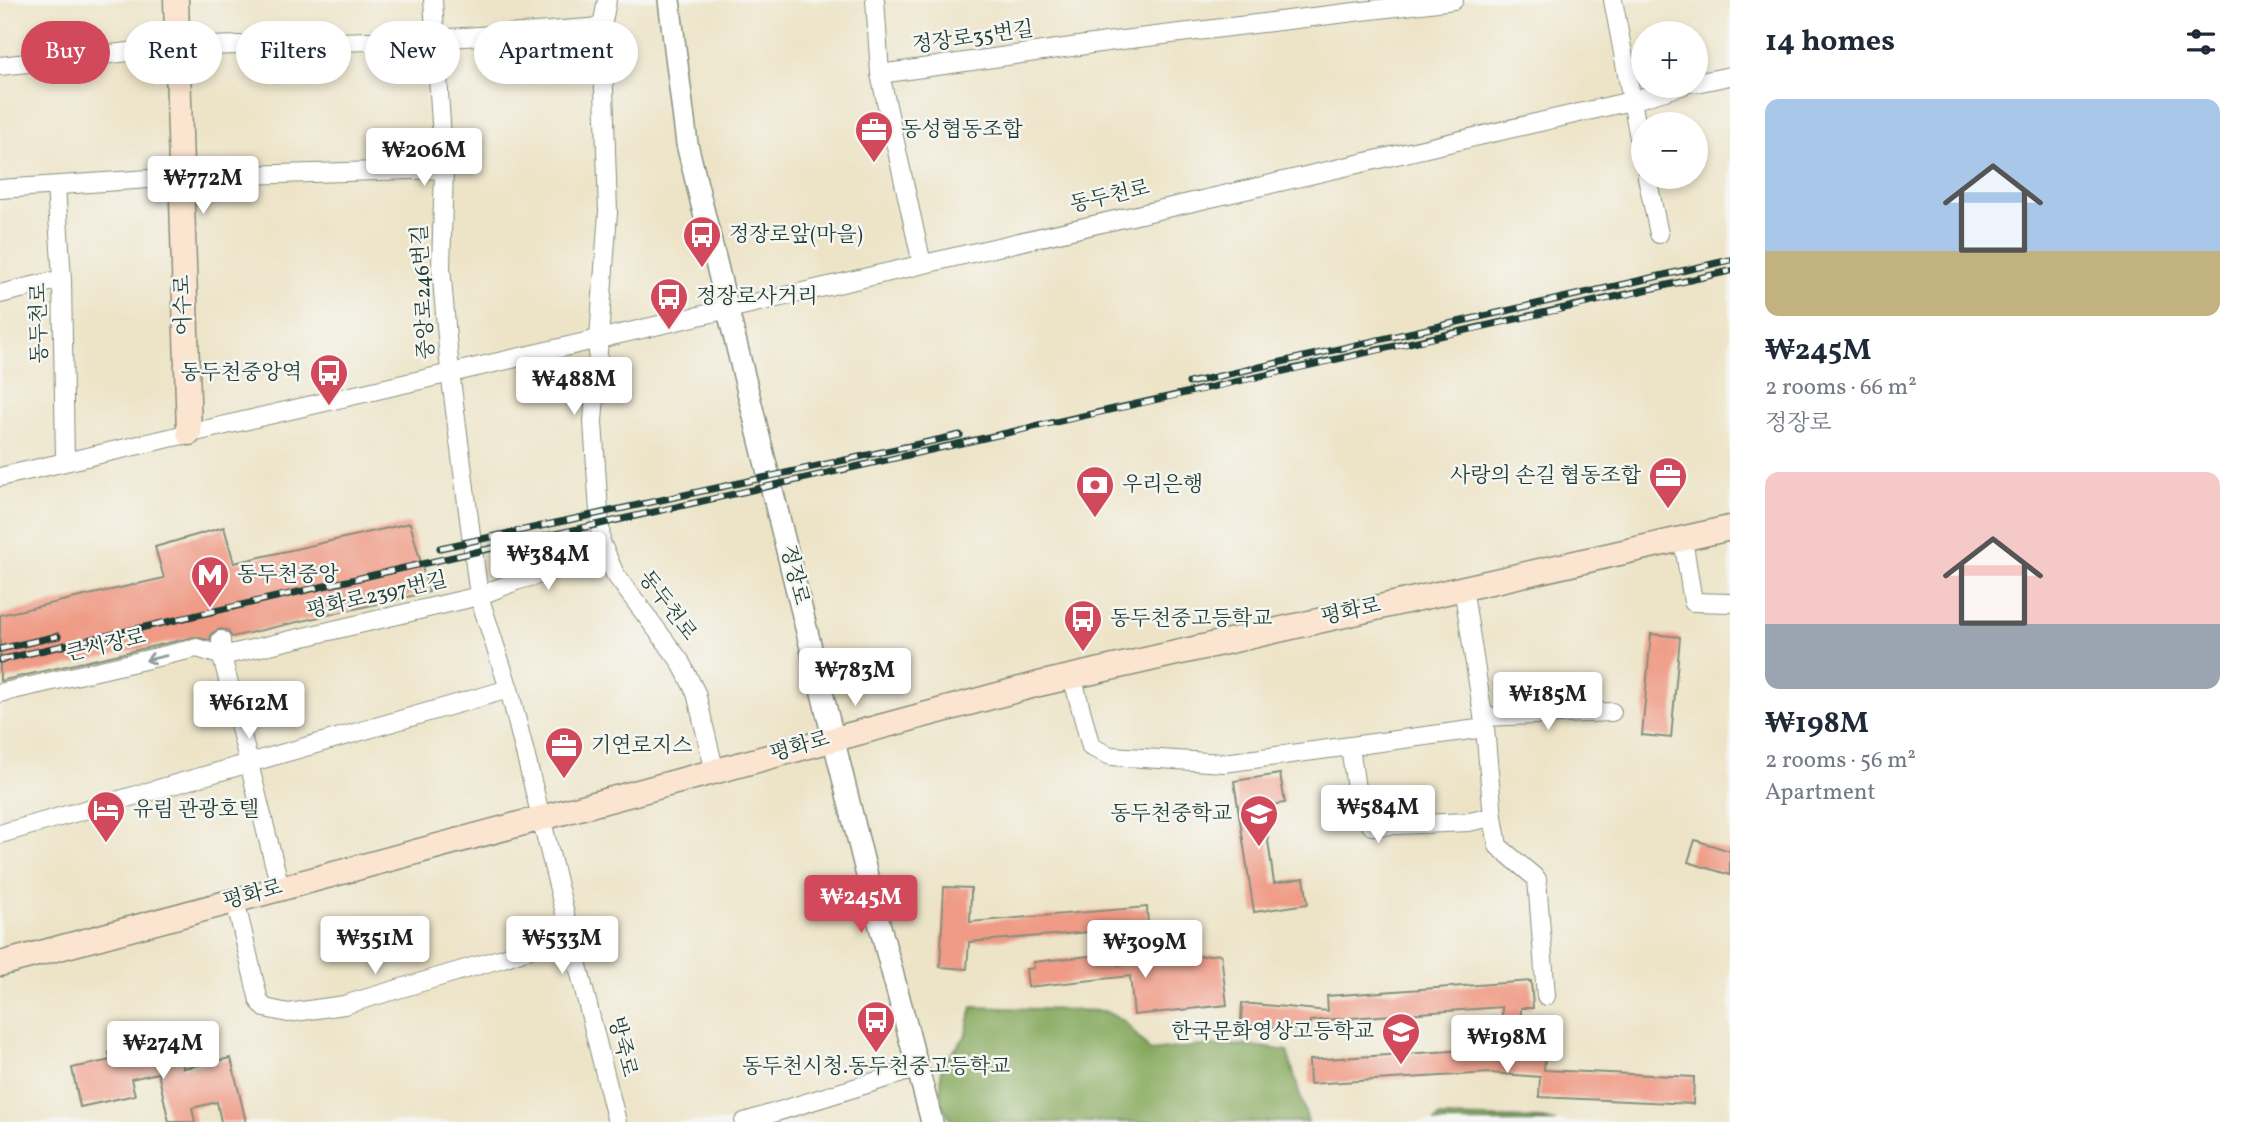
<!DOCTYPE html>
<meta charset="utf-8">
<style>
body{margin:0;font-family:Vollkorn,"Noto Serif KR",serif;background:#f2f2f3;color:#1f2937;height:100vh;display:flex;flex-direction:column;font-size:26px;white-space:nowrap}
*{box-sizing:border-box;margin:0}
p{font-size:23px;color:#747a83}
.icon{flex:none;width:38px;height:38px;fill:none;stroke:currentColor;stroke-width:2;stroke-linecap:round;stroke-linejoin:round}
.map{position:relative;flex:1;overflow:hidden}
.sheet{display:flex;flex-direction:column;background:#fff;width:525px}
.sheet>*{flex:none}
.top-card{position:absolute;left:21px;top:21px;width:665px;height:63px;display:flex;gap:14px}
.controls{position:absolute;left:1631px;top:21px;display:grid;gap:14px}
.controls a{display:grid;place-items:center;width:77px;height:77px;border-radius:50%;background:#fff;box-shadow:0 4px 10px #0003;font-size:35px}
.price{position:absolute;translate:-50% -60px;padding:0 16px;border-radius:7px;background:#fff;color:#222;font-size:23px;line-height:46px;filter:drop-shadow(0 2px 4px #0008)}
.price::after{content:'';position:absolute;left:50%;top:42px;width:21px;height:16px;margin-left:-10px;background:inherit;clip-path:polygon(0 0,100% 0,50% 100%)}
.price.current{background:#d1495b;color:#fff}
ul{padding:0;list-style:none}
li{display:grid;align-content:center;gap:14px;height:371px;padding:0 35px}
li span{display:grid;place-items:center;height:217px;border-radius:14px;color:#555}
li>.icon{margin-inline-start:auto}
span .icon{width:126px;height:126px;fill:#fffc;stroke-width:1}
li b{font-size:30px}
h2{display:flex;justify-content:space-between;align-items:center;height:84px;padding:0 35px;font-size:30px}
.chip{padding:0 24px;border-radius:32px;background:#fff;box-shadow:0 4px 10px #0003;font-size:24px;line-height:63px}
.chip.current{background:#d1495b;color:#fff}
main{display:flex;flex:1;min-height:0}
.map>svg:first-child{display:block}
.forest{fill:#86a95d;stroke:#527348;stroke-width:2}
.building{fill:#ef9b86}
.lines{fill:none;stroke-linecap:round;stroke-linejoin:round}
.minor-casing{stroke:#86907e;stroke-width:20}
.tertiary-casing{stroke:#86907e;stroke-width:24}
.secondary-casing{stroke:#86907e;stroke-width:27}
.minor{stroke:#fff;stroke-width:18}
.tertiary{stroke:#fff;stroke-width:21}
.secondary{stroke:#fce5d0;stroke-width:24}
.rail-casing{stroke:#1f3d34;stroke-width:7}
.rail{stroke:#f6f6f2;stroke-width:4.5;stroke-dasharray:13;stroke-linecap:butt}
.oneway{stroke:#8f9e9a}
.labels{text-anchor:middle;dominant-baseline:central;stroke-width:5;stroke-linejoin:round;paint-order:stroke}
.street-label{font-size:21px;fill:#1f3d34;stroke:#f6f6f2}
.poi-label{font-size:21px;fill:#1f3d34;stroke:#f6f6f2;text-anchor:start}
</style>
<main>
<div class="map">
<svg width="1730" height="1122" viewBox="0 0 1730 1122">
<rect width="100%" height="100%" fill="#f6f6f2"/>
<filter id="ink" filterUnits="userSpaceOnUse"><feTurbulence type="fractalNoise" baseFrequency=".0143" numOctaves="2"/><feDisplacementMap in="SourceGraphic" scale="14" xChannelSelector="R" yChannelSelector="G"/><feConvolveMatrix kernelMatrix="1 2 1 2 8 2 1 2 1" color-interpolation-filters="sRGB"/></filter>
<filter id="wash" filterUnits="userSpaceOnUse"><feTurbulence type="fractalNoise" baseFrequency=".00686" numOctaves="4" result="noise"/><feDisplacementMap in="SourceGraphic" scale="28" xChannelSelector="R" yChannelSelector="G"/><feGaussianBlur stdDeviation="1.57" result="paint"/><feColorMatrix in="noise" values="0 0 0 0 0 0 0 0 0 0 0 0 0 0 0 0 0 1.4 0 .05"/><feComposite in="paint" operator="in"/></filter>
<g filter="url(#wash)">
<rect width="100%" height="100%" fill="#ede4c8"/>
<!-- forest -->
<path class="forest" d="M972,1007l132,4 20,10 26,30c47,-6 91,-9 137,0l21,71h-87l-18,-5 -11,5h-239l-12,-18v-38l24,-29z
M1439,1117l103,2 14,3h-121z"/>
<g id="blocks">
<!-- building -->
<path class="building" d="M410,523l19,69 -197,45 -5,-7 -7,-1 -9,5 -1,6 -16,-3 -194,44v-66l164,-37 -9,-31 69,-20 10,36z
M1651,634l29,3 -9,101 -29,-3z
M1280,774l5,29 -22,3 11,77 30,-5 4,26 -54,8 -20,-131z
M1695,840l35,11v24l-42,-13z
M944,887l27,1 -1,34 177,-15 1,20 -179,15 -2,27 -27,-2z
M1117,953l1,12 103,-11 6,51 -93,10 -4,-39 -102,11 -2,-18 8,-1v-6z
M1531,981l2,27h-12v9l-19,1v-11l-192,14 -1,10 -68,-6 1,-22 86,8 -1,-15z
M176,1038l7,30 48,-10 15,64h-25l-4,-20 -25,6 3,14h-26l-11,-49 -27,6 4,16 -55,12 -8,-39 39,-8 -2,-7z
M1483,1049l62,6 -1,15 150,7 -1,27 -154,-7 1,-20 -50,-4 -180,11 -1,-24z"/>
</g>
</g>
<g filter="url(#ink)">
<use href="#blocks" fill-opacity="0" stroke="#86907e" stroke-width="2"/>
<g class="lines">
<defs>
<path id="minor" d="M433,0l11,169 -3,98 9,105 29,224 37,-15 91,-26
M607,0l-5,27 6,185 -15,210 8,120 14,32 65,87 16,32 19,79
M875,0l5,74 42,190
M1613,0l30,159
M0,66l175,-19 262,-8 165,-12
M880,74l234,-33 340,-41
M1696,83l34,-7
M1647,177l12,57
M56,186l6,93 3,181
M0,189l179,-12 265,-8
M0,294l62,-15
M0,477l1631,-376 51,-15
M1683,539l10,63 37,1
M1072,676l19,71 20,9 113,7 261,-35 -22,-141
M0,693l197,-45 25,8 -1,-16
M1483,717l129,-5
M1485,728l8,89 5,29 39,33 9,117
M1350,746l9,64 13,16 97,-4 24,-5
M0,834l509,-145
M280,887l-58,-231 257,-60 30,93 108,433
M235,900l24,101 6,7 23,5 56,-8 159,-47 69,-24
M744,1122l175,-54"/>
<path id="tertiary" d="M669,0l18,144 186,756 59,222"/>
<path id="secondary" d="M176,0l13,433
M0,964l1039,-280 691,-156"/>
</defs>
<!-- minor casing -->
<use href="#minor" class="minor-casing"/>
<!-- tertiary casing -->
<use href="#tertiary" class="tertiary-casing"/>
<!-- secondary casing -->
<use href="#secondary" class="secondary-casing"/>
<!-- minor -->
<use href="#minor" class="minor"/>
<!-- tertiary -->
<use href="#tertiary" class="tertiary"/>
<!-- secondary -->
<use href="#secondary" class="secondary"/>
<defs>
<path id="rail" d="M1189,383l541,-123
M440,548l520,-113
M0,649l58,-13
M0,660c576,-133 1154,-258 1730,-389"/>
</defs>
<!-- rail casing -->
<use href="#rail" class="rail-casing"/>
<!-- rail -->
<use href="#rail" class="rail"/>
</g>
<!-- one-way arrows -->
<defs><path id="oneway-shaft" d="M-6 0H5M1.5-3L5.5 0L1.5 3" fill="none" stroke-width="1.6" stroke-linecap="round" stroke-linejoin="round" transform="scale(1.75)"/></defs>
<use class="oneway" href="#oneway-shaft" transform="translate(156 658) rotate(167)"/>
</g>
<!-- icons -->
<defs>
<symbol id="office-pin" viewBox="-11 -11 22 30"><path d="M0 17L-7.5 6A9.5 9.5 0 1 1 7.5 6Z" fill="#d1495b" stroke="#f6f6f2"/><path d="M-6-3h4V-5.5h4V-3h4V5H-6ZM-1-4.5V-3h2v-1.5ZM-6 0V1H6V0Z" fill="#fff"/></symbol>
<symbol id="bus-pin" viewBox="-11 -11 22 30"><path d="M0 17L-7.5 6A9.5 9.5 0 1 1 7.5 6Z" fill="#d1495b" stroke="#f6f6f2"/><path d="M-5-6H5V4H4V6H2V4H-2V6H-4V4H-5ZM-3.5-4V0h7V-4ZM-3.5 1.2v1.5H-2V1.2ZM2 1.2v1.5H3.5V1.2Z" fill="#fff"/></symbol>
<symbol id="bank-pin" viewBox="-11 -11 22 30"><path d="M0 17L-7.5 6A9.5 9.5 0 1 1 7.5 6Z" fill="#d1495b" stroke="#f6f6f2"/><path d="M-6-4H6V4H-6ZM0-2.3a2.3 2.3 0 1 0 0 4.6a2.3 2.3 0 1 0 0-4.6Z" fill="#fff"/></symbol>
<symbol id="metro-pin" viewBox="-11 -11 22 30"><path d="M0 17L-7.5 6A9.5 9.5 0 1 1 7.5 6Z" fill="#d1495b" stroke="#f6f6f2"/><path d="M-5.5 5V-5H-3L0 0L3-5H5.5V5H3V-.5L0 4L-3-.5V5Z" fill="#fff"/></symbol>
<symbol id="hotel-pin" viewBox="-11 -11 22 30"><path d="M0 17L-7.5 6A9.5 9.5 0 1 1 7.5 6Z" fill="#d1495b" stroke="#f6f6f2"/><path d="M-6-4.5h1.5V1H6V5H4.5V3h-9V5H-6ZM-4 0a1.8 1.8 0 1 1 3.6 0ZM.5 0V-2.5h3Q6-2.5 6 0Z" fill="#fff"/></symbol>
<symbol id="school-pin" viewBox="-11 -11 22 30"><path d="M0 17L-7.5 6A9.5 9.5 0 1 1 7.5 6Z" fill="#d1495b" stroke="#f6f6f2"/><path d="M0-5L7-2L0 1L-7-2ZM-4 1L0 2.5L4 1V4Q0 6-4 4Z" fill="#fff"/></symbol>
</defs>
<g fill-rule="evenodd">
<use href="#office-pin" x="852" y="108" width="44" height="60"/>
<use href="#bus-pin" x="680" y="213" width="44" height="60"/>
<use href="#bus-pin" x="647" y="275" width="44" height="60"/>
<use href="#bus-pin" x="307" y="351" width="44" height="60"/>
<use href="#office-pin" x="1646" y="454" width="44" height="60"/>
<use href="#bank-pin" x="1073" y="463" width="44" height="60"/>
<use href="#metro-pin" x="188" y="553" width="44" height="60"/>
<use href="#bus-pin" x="1061" y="597" width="44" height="60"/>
<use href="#office-pin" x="542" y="724" width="44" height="60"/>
<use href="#hotel-pin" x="84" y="788" width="44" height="60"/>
<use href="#school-pin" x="1237" y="792" width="44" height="60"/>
<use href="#bus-pin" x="854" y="998" width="44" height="60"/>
<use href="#school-pin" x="1379" y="1010" width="44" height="60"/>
</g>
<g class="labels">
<!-- street labels -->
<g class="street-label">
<text transform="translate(973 38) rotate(-8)">정장로35번길</text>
<text transform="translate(1110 197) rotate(-13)">동두천로</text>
<text transform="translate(424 292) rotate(-93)">중앙로246번길</text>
<text transform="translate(184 305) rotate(-92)">어수로</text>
<text transform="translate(40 323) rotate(-91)">동두천로</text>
<text transform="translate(794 575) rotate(76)">정장로</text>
<text transform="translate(377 596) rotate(-13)">평화로2397번길</text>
<text transform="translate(667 606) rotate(53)">동두천로</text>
<text transform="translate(1351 612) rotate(-12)">평화로</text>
<text transform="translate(106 646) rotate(-13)">큰시장로</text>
<text transform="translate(800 747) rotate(-16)">평화로</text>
<text transform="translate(253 895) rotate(-15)">평화로</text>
<text transform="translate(622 1047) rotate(76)">방죽로</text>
</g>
<!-- poi labels -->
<g class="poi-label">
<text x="901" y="130">동성협동조합</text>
<text x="729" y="235">정장로앞(마을)</text>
<text x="696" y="297">정장로사거리</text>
<text x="302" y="373" text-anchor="end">동두천중앙역</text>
<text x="1641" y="476" text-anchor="end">사랑의 손길 협동조합</text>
<text x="1122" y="485">우리은행</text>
<text x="237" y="575">동두천중앙</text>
<text x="1110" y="619">동두천중고등학교</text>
<text x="591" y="746">기연로지스</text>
<text x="133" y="810">유림 관광호텔</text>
<text x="1232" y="814" text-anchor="end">동두천중학교</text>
<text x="1374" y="1032" text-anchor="end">한국문화영상고등학교</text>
<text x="876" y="1067" text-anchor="middle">동두천시청.동두천중고등학교</text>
</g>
</g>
</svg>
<div class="controls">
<a>+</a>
<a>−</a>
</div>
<b class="price" style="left:424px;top:188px">₩206M</b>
<b class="price" style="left:203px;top:216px">₩772M</b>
<b class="price" style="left:574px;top:417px">₩488M</b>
<b class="price" style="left:548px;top:592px">₩384M</b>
<b class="price" style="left:855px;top:708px">₩783M</b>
<b class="price" style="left:1548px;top:732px">₩185M</b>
<b class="price" style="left:249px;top:741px">₩612M</b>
<b class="price" style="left:1378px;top:845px">₩584M</b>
<b class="price current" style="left:861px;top:935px">₩245M</b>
<b class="price" style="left:375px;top:976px">₩351M</b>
<b class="price" style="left:562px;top:976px">₩533M</b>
<b class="price" style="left:1145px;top:980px">₩309M</b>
<b class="price" style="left:1507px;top:1075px">₩198M</b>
<b class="price" style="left:163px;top:1081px">₩274M</b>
<div class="top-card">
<a class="chip current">Buy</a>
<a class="chip">Rent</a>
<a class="chip">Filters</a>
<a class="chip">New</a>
<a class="chip">Apartment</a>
</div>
</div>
<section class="sheet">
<h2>14 homes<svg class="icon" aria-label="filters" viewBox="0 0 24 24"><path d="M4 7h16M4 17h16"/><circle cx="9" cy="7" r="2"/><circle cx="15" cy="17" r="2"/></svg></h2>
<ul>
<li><span style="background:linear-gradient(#a9c7e8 70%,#c2b280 0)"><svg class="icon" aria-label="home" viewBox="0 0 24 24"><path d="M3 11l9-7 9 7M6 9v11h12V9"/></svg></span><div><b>₩245M</b><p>2 rooms · 66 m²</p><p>정장로</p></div></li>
<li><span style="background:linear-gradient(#f6c9c9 70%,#9aa5b1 0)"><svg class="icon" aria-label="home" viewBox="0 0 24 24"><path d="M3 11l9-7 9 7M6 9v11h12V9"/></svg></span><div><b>₩198M</b><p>2 rooms · 56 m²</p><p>Apartment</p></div></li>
</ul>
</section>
</main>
